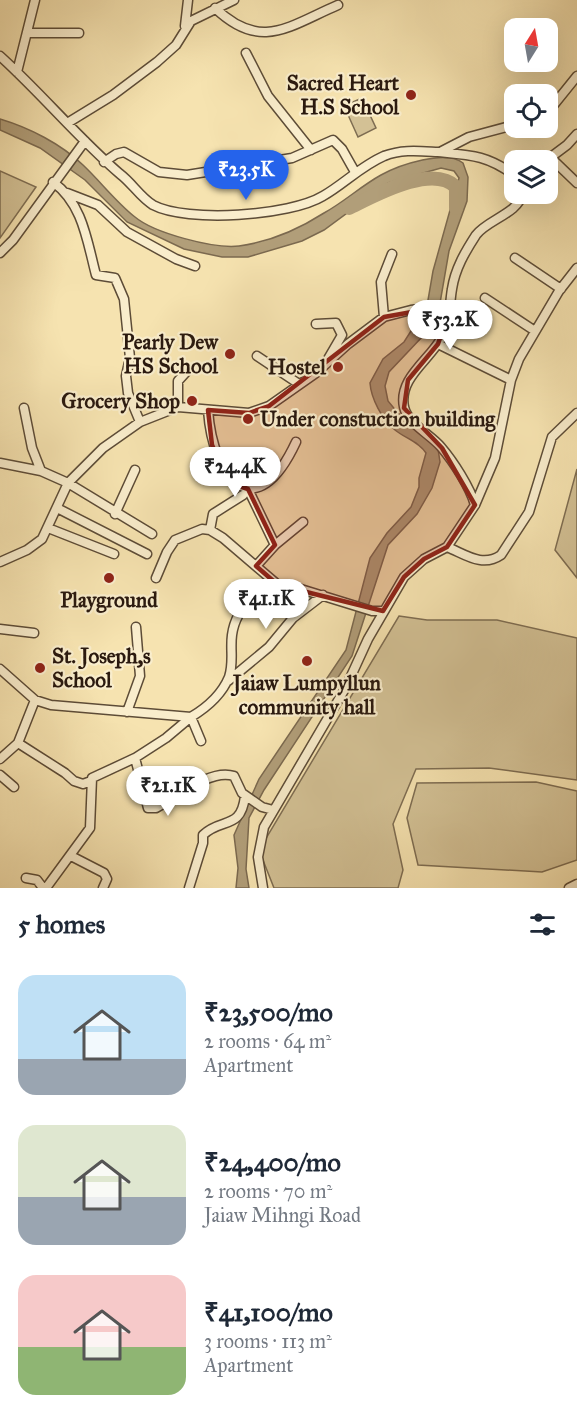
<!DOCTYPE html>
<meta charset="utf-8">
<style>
body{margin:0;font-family:"IM FELL Great Primer",serif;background:#f2f2f3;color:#1f2937;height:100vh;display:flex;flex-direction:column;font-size:22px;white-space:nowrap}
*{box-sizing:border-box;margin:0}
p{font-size:20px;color:#747a83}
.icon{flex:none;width:33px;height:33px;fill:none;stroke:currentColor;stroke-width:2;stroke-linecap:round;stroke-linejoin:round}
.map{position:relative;height:888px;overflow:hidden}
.drawer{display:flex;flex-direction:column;background:#fff;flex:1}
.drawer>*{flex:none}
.needle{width:39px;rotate:11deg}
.controls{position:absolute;left:504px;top:18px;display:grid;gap:12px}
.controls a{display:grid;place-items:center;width:54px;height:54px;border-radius:12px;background:#fff;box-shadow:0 6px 24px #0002;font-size:30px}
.price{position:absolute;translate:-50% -51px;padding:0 14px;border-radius:21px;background:#fff;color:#222;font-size:20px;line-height:39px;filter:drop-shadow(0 2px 3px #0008)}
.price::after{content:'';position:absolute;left:50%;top:36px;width:18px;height:14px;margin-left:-9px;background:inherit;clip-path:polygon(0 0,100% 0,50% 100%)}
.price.current{background:#2563eb;color:#fff}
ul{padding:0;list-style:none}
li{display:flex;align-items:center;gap:18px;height:150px;padding:0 18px}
li span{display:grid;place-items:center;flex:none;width:168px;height:120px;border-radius:18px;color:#555}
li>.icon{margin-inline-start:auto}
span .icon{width:72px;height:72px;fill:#fffc;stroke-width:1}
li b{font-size:26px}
h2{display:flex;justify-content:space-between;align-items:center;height:72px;padding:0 18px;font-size:26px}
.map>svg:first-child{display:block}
.green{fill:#d3c195;stroke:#7e6d52;stroke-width:1.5}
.water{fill:#b19e79;stroke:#7b694f;stroke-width:1.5}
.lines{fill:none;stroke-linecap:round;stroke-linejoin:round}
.river{stroke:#b19e79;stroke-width:14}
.minor-casing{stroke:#5d4c37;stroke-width:11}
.minor{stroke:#f9edcc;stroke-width:8}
.marked{fill:#8f2418;fill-opacity:0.2;stroke:#8f2418;stroke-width:4.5;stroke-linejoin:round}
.poi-dot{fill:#8f2418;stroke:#f9edcc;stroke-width:2}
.labels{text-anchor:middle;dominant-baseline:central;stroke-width:4.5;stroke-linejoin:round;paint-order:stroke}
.poi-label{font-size:21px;font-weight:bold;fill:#2a190f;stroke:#f9edcc;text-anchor:end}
</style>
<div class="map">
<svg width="577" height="888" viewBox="0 0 577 888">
<rect width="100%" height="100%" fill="#f6e3b0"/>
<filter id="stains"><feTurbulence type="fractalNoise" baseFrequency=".00333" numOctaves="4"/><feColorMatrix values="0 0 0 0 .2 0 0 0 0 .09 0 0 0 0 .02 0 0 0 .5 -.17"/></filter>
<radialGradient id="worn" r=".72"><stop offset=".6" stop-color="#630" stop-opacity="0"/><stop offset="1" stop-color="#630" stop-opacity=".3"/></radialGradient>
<!-- green -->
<path class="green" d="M362,98l14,30 -18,9 -14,-31z
M0,171l36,16 -36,51z
M577,469v109l-22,-28z
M399,616l28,4h70l80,18v142l-88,-12 -73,1 -23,55 10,46 -5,18h-124l-15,-38z
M536,782l41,9v69l-35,12 -124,-7 -11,-47 10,-35z"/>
<!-- water -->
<path class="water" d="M0,119c30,9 61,25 83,46 18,17 33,37 52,52 19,16 79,32 104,29 30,-4 60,-17 85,-33 20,-11 37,-27 57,-38 18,-10 65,-26 82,-12l5,14 -1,24 -18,50 -10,58 -17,28 -33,35 -4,14 3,15 9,11 41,37 2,13 -8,26 -15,26 -29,31 -36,111 -88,134 -15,28 -3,51 3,19h-13l2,-20 -4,-33 25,-56 87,-129 24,-92 17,-25 24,-26 8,-20v-9l7,-25c-8,-12 -20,-14 -31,-23 -13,-10 -24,-32 -25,-47l13,-24 21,-17 23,-36 6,-35 26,-93 -5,-7 -13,-3 -53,15 -64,47 -22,11 -54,16h-26l-38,-8 -57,-27 -42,-42 -45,-32 -40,-18z"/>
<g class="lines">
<!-- river -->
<path class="river" d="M349,208c25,-12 83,-45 107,-21v21"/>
<defs>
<path id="minor" d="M215,8c46,44 74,18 123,-3
M185,26l3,-26
M29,33h50
M246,53l22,43 43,54
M0,56c42,38 78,82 120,118 12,9 20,23 33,31 34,18 137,11 170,-9 21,-12 38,-30 61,-40 18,-7 35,-5 54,-4 32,3 49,3 76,23
M17,72l18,-72
M548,112l29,-36
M69,122l44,-27 44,-33 19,-17 15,-24 43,-21
M442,151l27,-14 45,-12
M551,158l26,25
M547,160l20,-15 10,-11
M104,162l12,-8 8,-2 35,20 28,3 105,-17 41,-18 9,9 13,23
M53,182c30,22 34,59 43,93l19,3 9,21 6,59 -4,18 2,17 12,29
M67,193l31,12 29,27 49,27 19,7
M0,253l13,-13 72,-99
M515,258l46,31
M485,298l50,33
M384,317l-3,-35 11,-28
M316,324l20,-1 6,12 -14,24
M438,344l73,36
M257,356l42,28
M178,407v-26l10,-11
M24,408l8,40 9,23 27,12 84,51
M208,410c5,71 48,118 88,32
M0,463l41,8
M248,489l27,56 28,-23
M475,505c-5,-18 -22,-44 -34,-58 -11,-13 -33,-23 -37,-40 -6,-29 26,-47 38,-70 9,-16 7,-31 10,-48 3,-20 13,-37 24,-54 11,-15 43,-22 46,-41
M57,508l90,46
M115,514l20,-44
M48,528l66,26
M210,530l3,-16 30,-19
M447,547c18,7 35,21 54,8l28,-43 23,-75 25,-24
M0,562l27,-12 15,-11 26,-56 35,-35 37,-26 38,-15 71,6 20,-7 47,-33 32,-29 36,-27 27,-7 40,-5
M256,566l19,-21
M156,578l11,-26 8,-12 27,-11 8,1 13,8 55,47
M0,629l34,4
M0,669l35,31 16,5 140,12c15,-9 31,-23 38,-40 5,-14 1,-28 3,-42 4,-29 31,-53 59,-49l81,25h11
M228,681l41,-34 24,-29 30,-23
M127,712l13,-36 -4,-49
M18,743l47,30 9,8 9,3 8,-3
M135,758l13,50h8c20,-10 54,-40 78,-32l8,17 20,14 11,3
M0,759l18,-16 17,-43
M0,775l14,12
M71,856l33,17 3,6 -4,9
M26,878l11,2 6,8
M46,888l44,-60 2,-50 43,-20 31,-20 25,-21 10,24
M189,888l14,-45v-8c18,-18 38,-4 42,-39
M263,888l-5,-31 6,-30 82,-140 22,-48 36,-62 20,-18 23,-12 28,-42 20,-47 16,-78 8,-21 40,-68 18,-23
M569,888l8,-4"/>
</defs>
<!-- minor casing -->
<use href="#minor" class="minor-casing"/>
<!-- minor -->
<use href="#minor" class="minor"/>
</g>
<!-- marked area -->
<path class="marked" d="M451,305l-13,39 -30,36 -4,28 38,40 33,57 -28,42 -23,12 -20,18 -21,34 -105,-26 -22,-19 19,-21 -27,-56 -12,-4 -14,-17 -10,-23 -4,-35 41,3 20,-7 115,-89z"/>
<!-- markers -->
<g class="poi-dot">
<circle cx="411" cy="95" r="6"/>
<circle cx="230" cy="354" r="6"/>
<circle cx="338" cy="367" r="6"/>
<circle cx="192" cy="401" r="6"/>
<circle cx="248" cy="419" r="6"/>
<circle cx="109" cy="578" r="6"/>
<circle cx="307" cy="661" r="6"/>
<circle cx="40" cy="668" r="6"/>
</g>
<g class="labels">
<!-- poi labels -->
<g class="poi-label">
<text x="399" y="83">Sacred Heart<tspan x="399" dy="24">H.S School</tspan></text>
<text x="218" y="342">Pearly Dew<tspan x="218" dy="24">HS School</tspan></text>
<text x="326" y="367">Hostel</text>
<text x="180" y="401">Grocery Shop</text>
<text x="260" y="419" text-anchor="start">Under constuction building</text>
<text x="109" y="600" text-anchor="middle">Playground</text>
<text x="52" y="656" text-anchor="start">St. Joseph,s<tspan x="52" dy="24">School</tspan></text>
<text x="307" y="683" text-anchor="middle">Jaiaw Lumpyllun<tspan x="307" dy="24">community hall</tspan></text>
</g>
</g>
<rect width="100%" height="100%" filter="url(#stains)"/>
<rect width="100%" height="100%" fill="url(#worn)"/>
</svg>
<div class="controls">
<a><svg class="needle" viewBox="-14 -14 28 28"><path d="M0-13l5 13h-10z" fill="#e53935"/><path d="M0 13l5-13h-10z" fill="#747a83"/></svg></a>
<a><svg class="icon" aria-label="locate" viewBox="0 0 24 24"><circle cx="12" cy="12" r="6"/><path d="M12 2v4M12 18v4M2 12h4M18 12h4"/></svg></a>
<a><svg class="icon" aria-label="layers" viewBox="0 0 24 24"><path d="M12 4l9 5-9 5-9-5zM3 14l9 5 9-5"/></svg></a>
</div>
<b class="price current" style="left:246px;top:201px">₹23.5K</b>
<b class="price" style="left:450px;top:351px">₹53.2K</b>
<b class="price" style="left:235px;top:498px">₹24.4K</b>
<b class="price" style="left:266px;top:630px">₹41.1K</b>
<b class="price" style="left:168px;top:817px">₹21.1K</b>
</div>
<section class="drawer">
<h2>5 homes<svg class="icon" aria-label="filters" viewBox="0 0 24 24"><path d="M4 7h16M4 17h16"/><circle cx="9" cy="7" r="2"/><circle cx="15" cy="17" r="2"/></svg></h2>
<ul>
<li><span style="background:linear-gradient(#bfe0f5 70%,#9aa5b1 0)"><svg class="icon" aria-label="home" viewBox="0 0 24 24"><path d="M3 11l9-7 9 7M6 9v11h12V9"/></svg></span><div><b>₹23,500/mo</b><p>2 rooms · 64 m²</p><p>Apartment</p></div></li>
<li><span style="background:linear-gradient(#dfe7d0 60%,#9aa5b1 0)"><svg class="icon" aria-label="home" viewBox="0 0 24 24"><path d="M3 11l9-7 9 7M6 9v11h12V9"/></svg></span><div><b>₹24,400/mo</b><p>2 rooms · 70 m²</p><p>Jaiaw Mihngi Road</p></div></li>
<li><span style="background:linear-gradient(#f6c9c9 60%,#8fb573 0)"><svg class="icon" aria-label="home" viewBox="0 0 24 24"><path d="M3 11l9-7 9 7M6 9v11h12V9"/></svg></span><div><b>₹41,100/mo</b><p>3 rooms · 113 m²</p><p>Apartment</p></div></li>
</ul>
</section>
